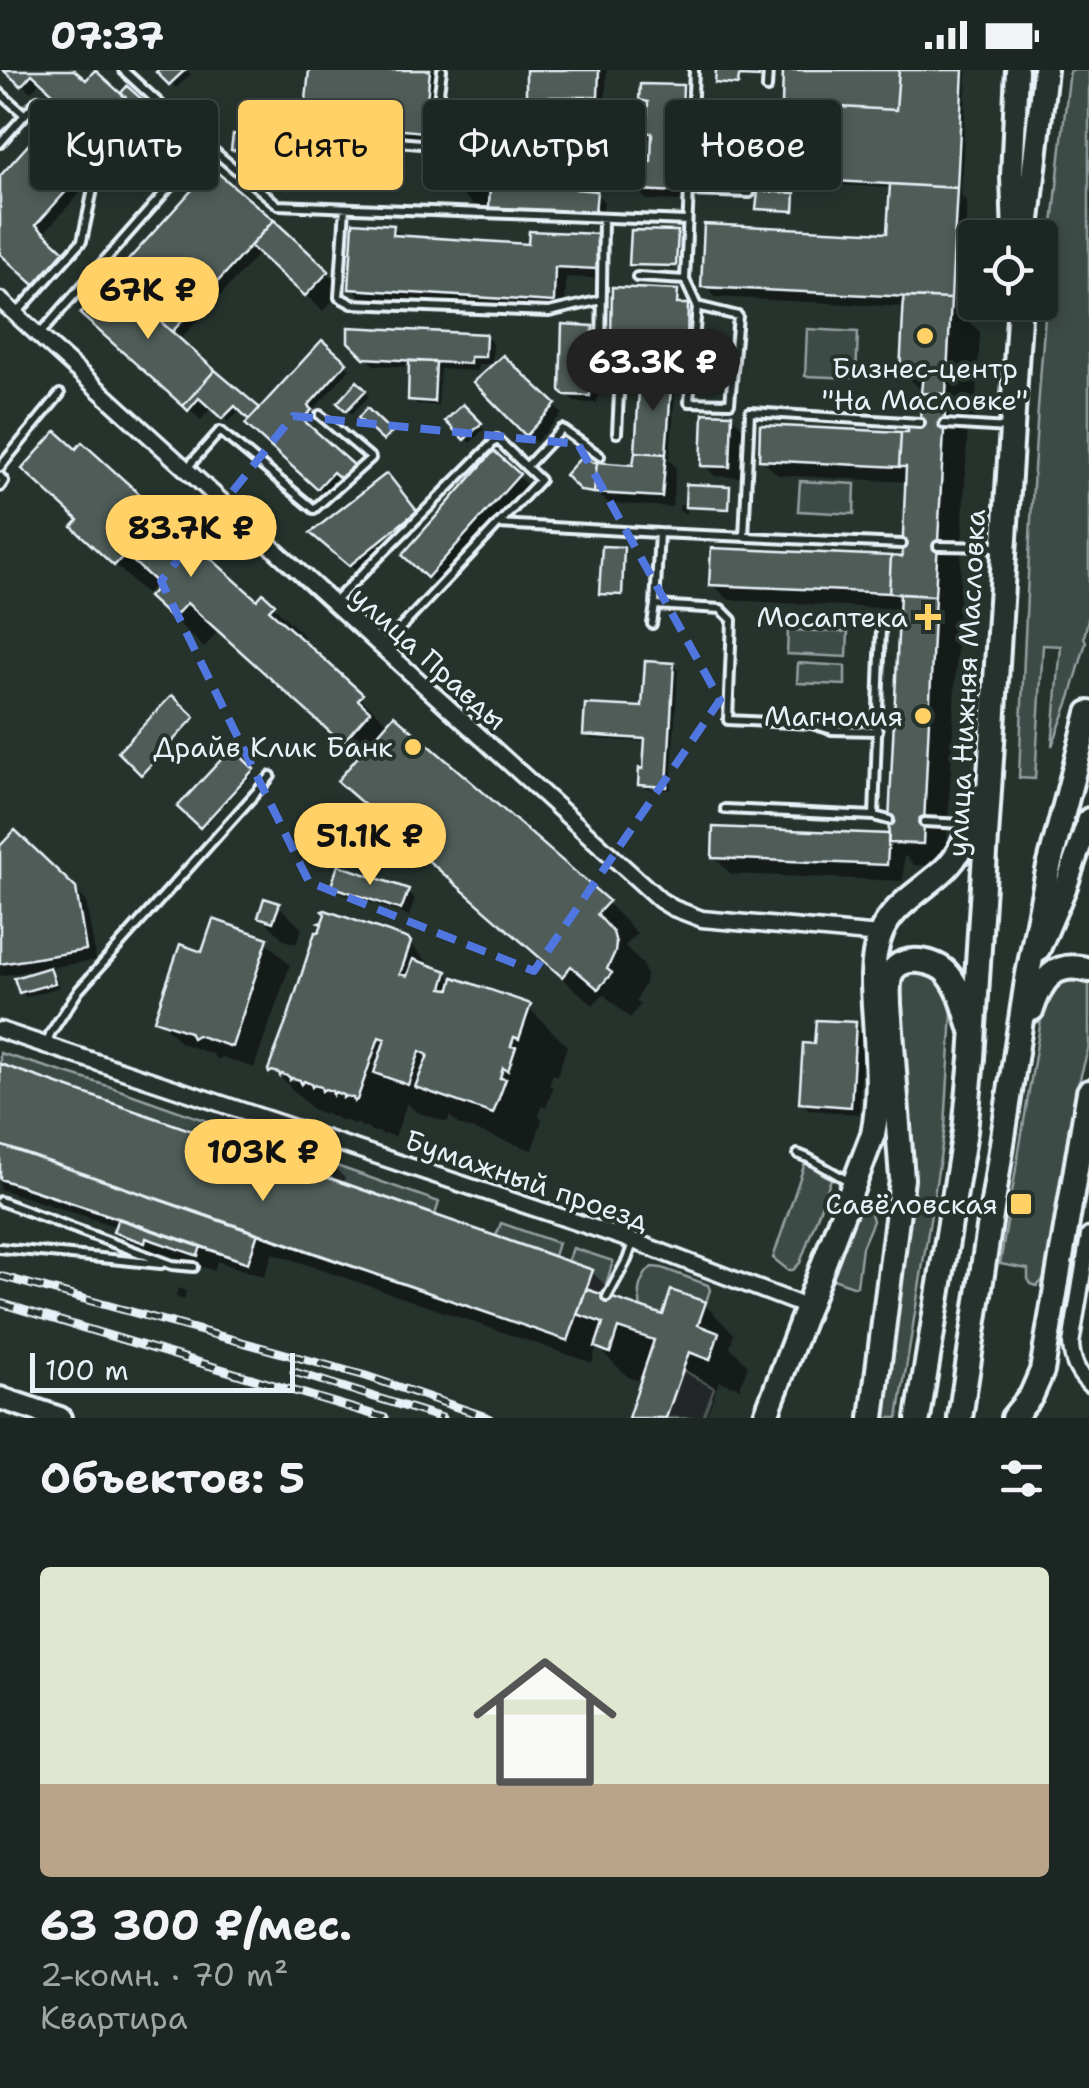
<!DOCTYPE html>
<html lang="ru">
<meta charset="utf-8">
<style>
body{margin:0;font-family:"Shantell Sans",sans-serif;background:#29322f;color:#f1f3f6;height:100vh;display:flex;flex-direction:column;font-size:38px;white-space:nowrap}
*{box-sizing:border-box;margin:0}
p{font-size:32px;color:#a0a5a5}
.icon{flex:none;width:55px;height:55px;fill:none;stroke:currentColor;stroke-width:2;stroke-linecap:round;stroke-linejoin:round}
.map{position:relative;height:1348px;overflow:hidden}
.panel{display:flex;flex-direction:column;background:#1c2622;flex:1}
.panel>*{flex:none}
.banner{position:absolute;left:30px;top:30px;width:1030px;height:90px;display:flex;gap:20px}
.buttons{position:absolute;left:958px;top:150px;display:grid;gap:20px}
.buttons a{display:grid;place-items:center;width:100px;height:100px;border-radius:10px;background:#1c2622;box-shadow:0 5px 15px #0003,0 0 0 2px #3a4340;font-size:50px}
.scale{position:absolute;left:30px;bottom:25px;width:265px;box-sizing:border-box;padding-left:10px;border:5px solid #e8f1f8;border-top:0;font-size:28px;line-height:35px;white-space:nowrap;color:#e8f1f8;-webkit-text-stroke:8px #26332d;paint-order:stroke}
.price{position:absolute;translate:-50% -85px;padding:0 22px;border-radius:35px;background:#ffd166;color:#111;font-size:32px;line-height:65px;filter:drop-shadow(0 2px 5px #0008)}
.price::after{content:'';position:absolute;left:50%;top:60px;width:30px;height:22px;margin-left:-15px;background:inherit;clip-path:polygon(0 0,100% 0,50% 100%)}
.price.current{background:#222;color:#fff}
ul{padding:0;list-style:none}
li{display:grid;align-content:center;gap:20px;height:530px;padding:0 40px}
li span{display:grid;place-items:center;height:310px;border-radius:10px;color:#555}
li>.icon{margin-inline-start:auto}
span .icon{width:180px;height:180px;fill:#fffc;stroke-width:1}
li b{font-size:42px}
h2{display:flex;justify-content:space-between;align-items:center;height:120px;padding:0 40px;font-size:42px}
.pill{padding:0 35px;border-radius:10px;background:#1c2622;box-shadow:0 5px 15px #0003,0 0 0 2px #3a4340;font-size:35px;line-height:90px}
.pill.current{background:#ffd166;color:#111}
.status{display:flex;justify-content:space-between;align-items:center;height:70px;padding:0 50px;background:#1c2622;direction:ltr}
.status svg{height:28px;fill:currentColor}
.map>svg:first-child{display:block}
.green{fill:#3e4b47;stroke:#939ea0;stroke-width:2.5}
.shadow{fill:#0007}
.building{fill:#505c59;stroke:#e8f1f8;stroke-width:2.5}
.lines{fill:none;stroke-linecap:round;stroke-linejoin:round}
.lane-casing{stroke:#e8f1f8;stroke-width:14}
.street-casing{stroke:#e8f1f8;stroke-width:21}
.secondary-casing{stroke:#e8f1f8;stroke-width:28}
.primary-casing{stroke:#e8f1f8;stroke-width:30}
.lane{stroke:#26332d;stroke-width:6}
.street{stroke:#26332d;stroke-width:14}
.secondary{stroke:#26332d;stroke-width:20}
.primary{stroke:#26332d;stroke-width:22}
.rail-casing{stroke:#e8f1f8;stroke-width:9}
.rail{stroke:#26332d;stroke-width:5;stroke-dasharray:15;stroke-linecap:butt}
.marked{fill:none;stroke:#5077e0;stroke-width:8;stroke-dasharray:20 12;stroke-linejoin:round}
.poi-dot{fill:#ffd166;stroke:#26332d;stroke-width:4}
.labels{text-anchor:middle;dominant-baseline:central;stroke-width:8;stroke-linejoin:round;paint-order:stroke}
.poi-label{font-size:28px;fill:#e8f1f8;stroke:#26332d;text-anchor:end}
.street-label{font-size:28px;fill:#e8f1f8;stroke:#26332d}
</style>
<div class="status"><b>07:37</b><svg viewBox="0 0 49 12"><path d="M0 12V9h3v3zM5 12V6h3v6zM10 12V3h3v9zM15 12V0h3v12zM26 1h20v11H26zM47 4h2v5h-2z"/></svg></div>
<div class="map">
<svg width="1089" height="1348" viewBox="0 0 1089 1348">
<rect width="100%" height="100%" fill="#26332d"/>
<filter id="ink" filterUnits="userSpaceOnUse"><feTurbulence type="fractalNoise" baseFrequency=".01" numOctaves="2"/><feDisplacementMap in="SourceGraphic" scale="20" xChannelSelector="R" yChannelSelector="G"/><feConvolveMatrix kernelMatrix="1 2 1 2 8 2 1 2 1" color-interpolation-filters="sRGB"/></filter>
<g filter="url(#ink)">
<!-- green -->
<path class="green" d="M1070,0h19v545l-5,22 2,5 -16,56 -18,48 9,-100 -18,-1 -8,134 -16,-1c9,-237 22,-473 51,-708z
M807,259l51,3 -2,46 -51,-2z
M800,411l55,3 -1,30 -56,-3z
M788,560l60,2 -1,25 -60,-3z
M798,593l47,3v19l-48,-2z
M909,902c26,-1 42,14 43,41l-7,114 -47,291h-17l32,-251 -2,-46 -16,-120 4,-23z
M1065,906l24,4v66l-16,58 -28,174 -8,8 -6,-2 -3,-5v-10l-28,-5 45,-268z
M0,983l108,33 189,67 -4,13 -293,-102z
M328,1093l111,39 -4,13 -111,-39z
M805,1093l26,16 -31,84 -7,7h-5l-15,-12z
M863,1132l4,1 -1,6h4l3,12 -11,26 -5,39h-4l-23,-8z
M501,1153l57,20 -4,13 -58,-20z
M573,1178l40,13 -10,34 -17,-6 7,-19 -25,-9z
M652,1197l10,1 46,17 2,5 -4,12 -35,-11 -8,24 -23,-8c1,-4 0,-8 -1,-12 -1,-10 6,-23 13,-28z
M683,1300l31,18 -11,30h-37z"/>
<!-- shadow -->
<path class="shadow" d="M6,0h64l16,14 44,21 3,-3 -6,-13 19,17 -7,8 6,6 -103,115 28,26 -27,30 -43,-39v-72l68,-76 -27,-24 -10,12z
M159,0h28l4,4 -15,14z
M311,0h136l-7,77 -117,-10 -16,-17z
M529,0h78l-2,34h-69l-8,-8z
M786,0h181l-6,126 6,6 -7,111 20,19 -5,91h-7l-22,444 -32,-2 -10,-10 -1,26 -172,-7 -17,-17 177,-17 11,-231 -173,-9 -17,-16 192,-24 4,-78 -130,-7 -17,-16 150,-24 11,-6 2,-36 -22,-22 4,-64 -191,-10 -11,-11 186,-51 2,-47 -175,-10 -5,-5 72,-59z
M682,18l11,11 -3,102 -43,-1 -11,-11v-5l-10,-11 27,-9 1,-21 -13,-12 9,-9v-14l-9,-9z
M162,51l13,10 -7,10 3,3 -27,38 5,4 -8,11 -17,-11z
M582,52l17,2 8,8 -2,42h-21l-1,18 13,1 8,9 -2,18 -102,-5 -9,-9 -17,-1 -17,-16z
M212,101l132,118 -21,22 -63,-59 -81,89 81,70 62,-67 28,25 -39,43 4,4 -9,9 51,47 -9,11 -9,-8 -16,17 -75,-68 4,-4 -10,-11 -14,13 -16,-15 -11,13 -102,-90z
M393,158l11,10 127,8 66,-10 11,11 -1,32 -41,-2 -1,35 -202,-13 -11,-11z
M677,163v34l-45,-3z
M677,222l1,14 11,2 -2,34 -74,-4z
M592,258l8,9 -3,66 -23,-1 -8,-9z
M485,266l8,8 -1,20h-14l-1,7 -37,-2 -2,37 -22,-2 -5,-6v-31l-37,-2 -24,-24z
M503,288l59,56 -26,28 -59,-60z
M671,308l5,5 -6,75h-3l9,9 -4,40 -64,-4 -10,-9 -12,-2 -17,-17 23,-10 44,3z
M357,315l12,11 -17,18 -11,-11z
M463,338l21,21 -14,14 -21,-21z
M731,346l11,11 -2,50 -25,-1 -11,-11z
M518,406l16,16 -89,100 -23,-21z
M392,411l28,36 -65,52 -41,-36z
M728,418l1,22 -43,-2v5l-7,-2v-6h9z
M75,457l183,76 6,-6 40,39 -5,5 90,83 218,179 30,30 -12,13 18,19 3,10 -1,8 -9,18 4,4 -10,13 -27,-24 -10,11 -223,-194 -30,-30 20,-22 -142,-128 -14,17 -53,-51 10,-11 -5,-4 -10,12z
M673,595l5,5 -7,120 -25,-1 -5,-5 5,-13 1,-29 -56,-3 -5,-5 59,-25z
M172,628l23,22 -51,54 -23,-22z
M232,682l22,21 -51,55 -22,-21z
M0,780l74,39 12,12 10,59 -48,8 7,7 4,12 -33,10 -5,-5 20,-20 -1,-3 -40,7z
M334,815l73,6 8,8 -6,17 -67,-23z
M278,835l24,24 -6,15 -12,-4 -23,-24z
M266,871l24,24 -36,103 -32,-11 -5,3 -5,-6 -31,-11 -23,-23 45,-65z
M409,873l27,27 10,3 9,9 73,25 39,39 -10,30 -4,-2 -4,11 4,3 -7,20 -4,-2 -3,9 3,5 -10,30 -73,-25 -9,-9 -3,6 -31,-10 -9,-9 -12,34 -9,-3 -2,1 -4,-3h-7l-8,-6 -2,2 -4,-4h-7l-4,-3h-6l-9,-5 -2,1 -4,-3h-6l-10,-6 -39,-39z
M855,954l8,8 -4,82 -49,-4 -8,-8 15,-55z
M0,997l294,102 34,-7 17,16 -3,7 250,87 23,23 -2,6 51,17 40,-14 30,30 -4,13 18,18 -8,23 -21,-7 -13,37h-76l13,-36 -15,-5 -31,-30 -5,16 -319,-110 -9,24 -47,-16 -3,10 -51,-18 -2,5 -28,-10 -17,-16 2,-5 -118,-38z
M178,1218l8,3 -2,9 -8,-3z"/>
<!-- building -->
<path class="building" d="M3,0h71l12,10 9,-10 44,40 -103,115 28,26 -30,34 -34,-31v-78l65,-72 -33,-30 -11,12z
M158,0h27l-16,15 -13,-13z
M309,0h121l-6,62 -120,-11z
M526,0h73l-1,27h-72z
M716,0h43v7l-20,-1 -1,9 -23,-2z
M783,0h116l-3,40 -114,-6z
M899,0h64l-6,118 -247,-14 3,-64 68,2 1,-8 114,6z
M640,14l43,1 -3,107 -46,-2v-15l-11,-1 1,-13 27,1 1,-29 -14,-1 1,-11 8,-1 1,-18 -9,-2z
M127,16l19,17 -7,7 -18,-17z
M458,41l57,2 -4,70 -21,-1v9l-35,-1z
M515,43l65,4 1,3 19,1 -3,46h-20l-1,22 21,2 -2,22 -106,-5 1,-26 21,1z
M162,48l13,9 -7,11 -14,-10z
M154,58l14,10 -20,27 -13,-9z
M233,64l10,2 -2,15 -10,-1z
M268,77l17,2 -3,28 8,1 -1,10 -17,-2 1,-9h-8z
M135,86l13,9 -8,11 6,4 -11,14 -19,-13z
M212,98l62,52 -102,112 -60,-54z
M890,114l67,4 -6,111 -250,-12 3,-63 183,9z
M758,121l37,2 -1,18 -38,-2z
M274,150l55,51 -24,25 -55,-50z
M353,152l41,3 -1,10 135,9 1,-13 69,3 -1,35 -42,-2 -1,35 -205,-13z
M631,160l47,1 -2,35 -47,-1z
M112,208l103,92 -32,36 -103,-92z
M612,217l66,3 -1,14h11l-1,37 -76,-2z
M904,227l47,2 -5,95 -25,-1 2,-20 -23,-1z
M562,254l31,2 -3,70 -26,-1 -4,-5z
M348,257l138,7 -1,23h-15v7l-106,-6 -16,-16z
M322,270l25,22 -39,44 4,4 -10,9 52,46 -12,15 -9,-8 -16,17 -72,-65z
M503,285l53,49 -30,32 -53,-54z
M409,291l27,1 -2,40 -26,-2z
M215,300l45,38 -11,12 -14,-14 -13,13 -23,-21 -11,13 -5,-5z
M640,305l32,1 -6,78 -31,-2z
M357,311l9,9 -20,21 -9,-8z
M921,323l25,1 -11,202 -46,-3 2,-37 11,1 4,-90h-7l2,-35h7v-6l12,1z
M463,334l19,19 -18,17 -19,-19z
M367,338l25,24 -9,9 -25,-23z
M703,343l29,1 -2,53 -29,-1z
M760,355l141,7 -2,35 -140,-7z
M56,361l20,18 6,-7 175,158 6,-7 12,11 -6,6 94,84 -5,6 12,11 -28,32 -155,-140 -15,16 -24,-22 11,-12 -34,-31 -11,12 -42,-39 6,-7 -56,-51z
M494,381l26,23 -93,104 -25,-23z
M635,382l31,2 -4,43 -68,-4 3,-31 36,3z
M584,384l9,9 4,-1 -3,31 -13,-2 -16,-16z
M387,403l30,38 -68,55 -39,-33z
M686,414l44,2 -1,23 -44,-2z
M602,476l22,1 -2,48 -23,-1z
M711,478l180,8 -2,37 -180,-8z
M900,524l35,2 -12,248 -35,-1z
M645,591l29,2 -7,124 -29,-2 1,-17 4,1 2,-30 -62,-4 2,-31 57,3z
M172,625l23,22 -54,58 -23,-23z
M394,645l215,186 -12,13 16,18 3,11 -1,9 -8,17 5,4 -14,16 -27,-23 -9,11 -225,-196z
M232,678l22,21 -54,59 -23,-21z
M713,757l176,7 -2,31 -175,-7z
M15,760l61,58 10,62 -86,14v-118z
M338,795l71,24 -8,21 -70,-24z
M264,828l16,5 -7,19 -15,-5z
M325,840l84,29 2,3 -11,32 7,2 6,-17 34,12 -5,17 8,1 3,-12 78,27 -12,35 -5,-2 -3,9 5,1 -8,24 -5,-3 -3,10 6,1 -13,35 -78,-27 13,-32 -8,-4 -12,34 -34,-12 11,-34 -6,-2 -22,63 -3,2 -1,-4 -7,-2 -3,2v-3l-8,-3 -2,3 -1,-4 -7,-2 -3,2 -1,-4 -7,-2 -2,2 -1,-3 -7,-3 -3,3 -1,-4 -7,-2 -3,2v-3l-8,-3 -2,2 -1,-3 -7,-2 -3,2 -1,-3 20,-53 27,-85h4l3,-8 -3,-1 3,-1 3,-8 -3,-3z
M213,849l55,19 -36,109 -35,-12 -5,3 -3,-6 -35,-12 26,-76 22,8z
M50,897l5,16 -36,10 -5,-15z
M816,950l40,2 -5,85 -52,-4 4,-60 11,1z
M0,994l293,102 5,-17 32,10 -6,17 269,94 -25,71 -310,-108 -10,30 -47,-17 -3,10 -52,-18 -1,5 -32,-11 5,-14 -118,-39z
M0,994l593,206 -25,71 -568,-196z
M0,1075l258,88 -10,30 -248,-84z
M298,1079l32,10 -6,17 -31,-10z
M118,1148l83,28 -3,10 -52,-18 -1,5 -32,-11z
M586,1219l77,26 8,-25 35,12 -8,23 21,8 -9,27 -21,-8 -23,66h-38l26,-78 -36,-12 -8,25 -15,-6 8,-24 -26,-9z"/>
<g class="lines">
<defs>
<path id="lane" d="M767,18l1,-18
M0,23l25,22
M308,64l124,11 10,-75
M195,65l83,70 409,16
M0,73l38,-43
M689,121l61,2
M345,138l-6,89 13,7 197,8 52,-12
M603,148l-2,137 65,4
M637,207l48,3 9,-210
M685,210l12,26 41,10 -8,87 -41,-1 8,-96
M17,243l65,-72 14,-66 64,-71 -37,-34
M39,265l148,-168
M944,354l64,4
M617,363l4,-77
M0,397l60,-73
M526,397l36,-38 38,27
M187,398l33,-37 94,78 57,-51 -51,-43
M0,406l4,5 -4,6
M498,454l161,9
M744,467l6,-125 170,11
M938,476l63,1
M333,533l164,-164 43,41 -158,168
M652,554l3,-19
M878,661l-46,-1 -20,-6 -84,-4 4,-100 -11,-11 -66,-4 4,-72 243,11
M725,739l149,7 7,-188
M874,746l15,4
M924,752l41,2
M47,975l3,-11 29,-44 192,-214
M798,1084l10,4 42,24
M0,1131l172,64 22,2
M0,1178l161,16
M607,1227l20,-37 6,-17"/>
<path id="street" d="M0,230l660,600 13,8 29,11 178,16
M0,960l633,211 174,66
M1089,1166l-18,108c1,17 6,28 18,40"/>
<path id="secondary" d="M1014,168l-2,-62 5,-106
M1039,879l27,-63 23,-67
M0,1328l60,20"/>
<path id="primary" d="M1026,168l19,-168
M1032,939c10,-30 23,-49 57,-39
M765,1348l108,-284c8,-38 4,-77 2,-115 -2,-27 -5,-57 5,-83 11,-32 48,-48 69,-71 17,-19 24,-45 31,-69
M872,1348l30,-239 -13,-175c0,-9 -2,-23 3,-32 10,-18 45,-12 56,2 12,14 17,33 22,51
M918,1348l47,-287 7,-73 48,-756
M960,1348l68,-444 20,-103 41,-158
M1013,1348l18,-22 11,-25 47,-279"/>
</defs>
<!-- lane casing -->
<use href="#lane" class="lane-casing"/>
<!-- street casing -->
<use href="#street" class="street-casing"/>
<!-- secondary casing -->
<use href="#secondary" class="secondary-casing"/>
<!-- primary casing -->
<use href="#primary" class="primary-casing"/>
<!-- lane -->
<use href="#lane" class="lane"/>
<!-- street -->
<use href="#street" class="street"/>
<!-- secondary -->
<use href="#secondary" class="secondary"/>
<!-- primary -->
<use href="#primary" class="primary"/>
<defs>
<path id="rail" d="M0,1206l366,100 123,42
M0,1233l385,115
M294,1302l148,46"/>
</defs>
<!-- rail casing -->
<use href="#rail" class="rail-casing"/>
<!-- rail -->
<use href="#rail" class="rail"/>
</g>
</g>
<!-- marked area -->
<path class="marked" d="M293,346l285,28 142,256 -186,271 -225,-89 -148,-301z"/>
<!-- markers -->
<g class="poi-dot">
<circle cx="925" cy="266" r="10"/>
<path d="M923 532h10v10h10v10h-10v10h-10v-10h-10v-10h10z"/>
<circle cx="923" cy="646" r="10"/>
<circle cx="413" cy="677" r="10"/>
<rect x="1009" y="1122" width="24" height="24" rx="5"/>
</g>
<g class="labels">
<!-- poi labels -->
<g class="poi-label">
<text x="925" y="298" text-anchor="middle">Бизнес-центр<tspan x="925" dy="32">"На Масловке"</tspan></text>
<text x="908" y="547">Мосаптека</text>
<text x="903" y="646">Магнолия</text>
<text x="393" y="677">Драйв Клик Банк</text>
<text x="998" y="1134">Савёловская</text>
</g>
<!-- street labels -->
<g class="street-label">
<text transform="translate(429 588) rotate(42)">улица Правды</text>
<text transform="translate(966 613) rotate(-87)">улица Нижняя Масловка</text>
<text transform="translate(527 1110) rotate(19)">Бумажный проезд</text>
</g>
</g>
</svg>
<div class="buttons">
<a><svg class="icon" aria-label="locate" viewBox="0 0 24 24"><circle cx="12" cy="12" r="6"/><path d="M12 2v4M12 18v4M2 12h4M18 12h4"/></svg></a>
</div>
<div class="scale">100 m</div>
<b class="price" style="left:148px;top:272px">67K ₽</b>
<b class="price current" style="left:653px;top:344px">63.3K ₽</b>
<b class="price" style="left:191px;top:510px">83.7K ₽</b>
<b class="price" style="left:370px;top:818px">51.1K ₽</b>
<b class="price" style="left:263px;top:1134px">103K ₽</b>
<div class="banner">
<a class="pill">Купить</a>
<a class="pill current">Снять</a>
<a class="pill">Фильтры</a>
<a class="pill">Новое</a>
</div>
</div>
<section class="panel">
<h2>Объектов: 5<svg class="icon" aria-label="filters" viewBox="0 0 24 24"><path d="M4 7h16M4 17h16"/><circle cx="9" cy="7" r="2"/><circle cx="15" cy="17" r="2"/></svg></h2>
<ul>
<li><span style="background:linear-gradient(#dfe7d0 70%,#b9a48a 0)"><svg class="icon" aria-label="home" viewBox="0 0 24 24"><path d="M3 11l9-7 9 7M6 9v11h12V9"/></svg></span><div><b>63 300 ₽/мес.</b><p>2-комн. · 70 m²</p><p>Квартира</p></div></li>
</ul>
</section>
